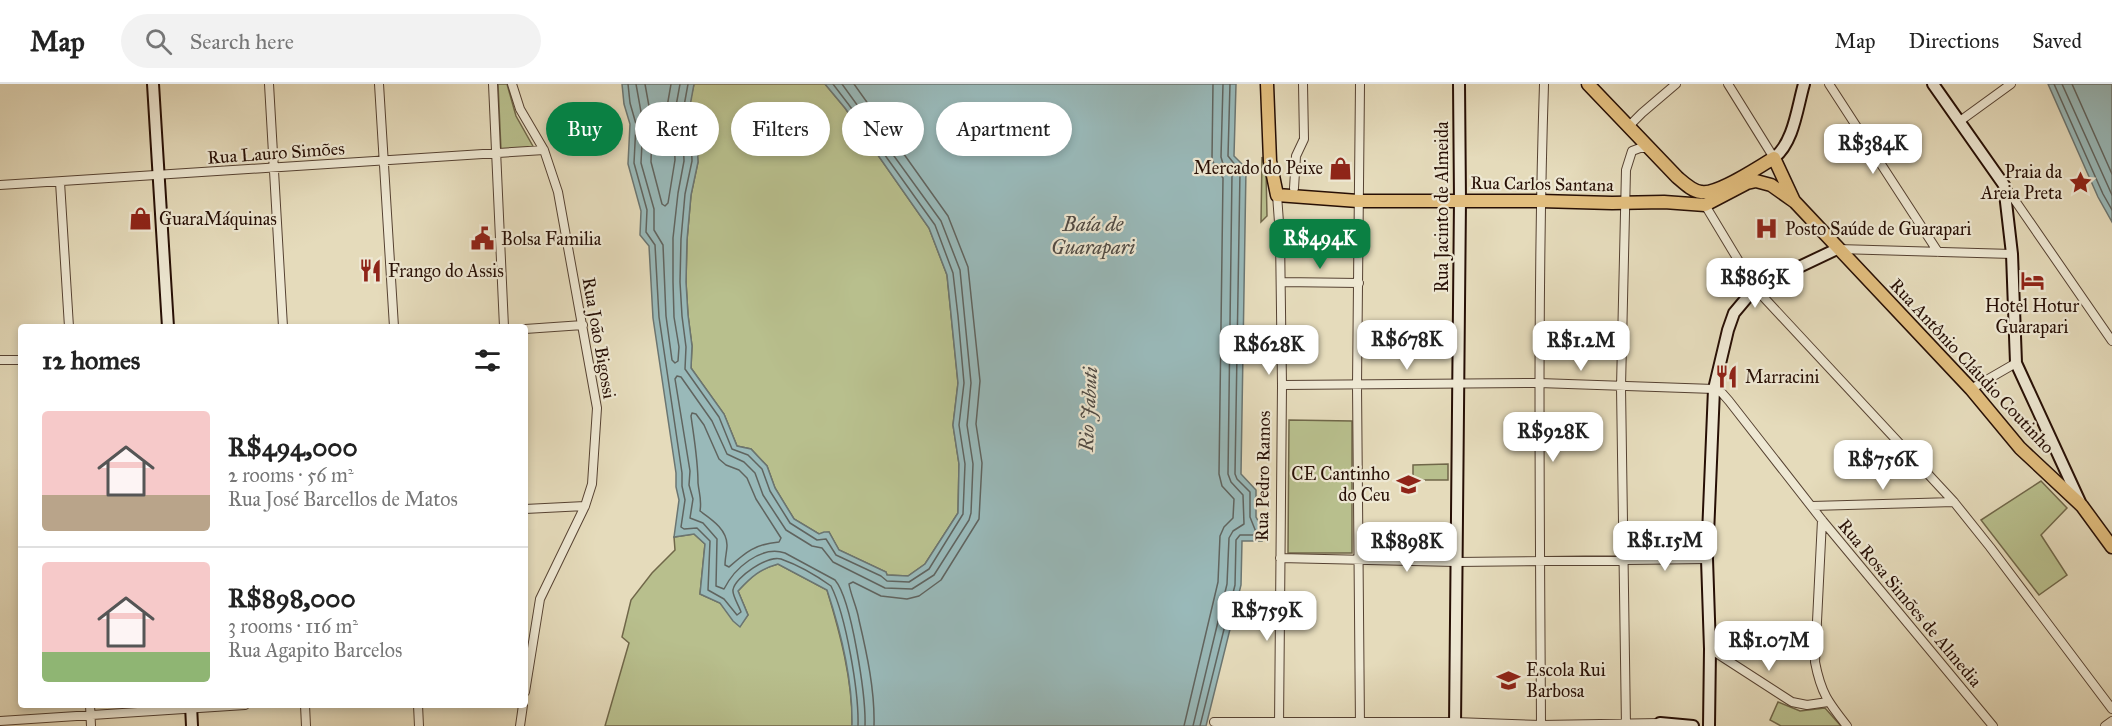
<!DOCTYPE html>
<meta charset="utf-8">
<style>
body{margin:0;font-family:"IM FELL Great Primer",serif;background:#f2f2f2;color:#222;height:100vh;display:flex;flex-direction:column;font-size:22px;white-space:nowrap}
*{box-sizing:border-box;margin:0}
p{font-size:20px;color:#767676}
.icon{flex:none;width:33px;height:33px;fill:none;stroke:currentColor;stroke-width:2;stroke-linecap:round;stroke-linejoin:round}
.map{position:relative;flex:1;overflow:hidden}
.panel{position:absolute;left:18px;top:240px;width:510px;height:384px;display:flex;flex-direction:column;background:#fff;border-radius:6px;box-shadow:0 3px 9px #0003}
.panel>*{flex:none}
.guide{position:absolute;left:546px;top:18px;width:570px;height:54px;display:flex;gap:12px}
.price{position:absolute;translate:-50% -51px;padding:0 14px;border-radius:12px;background:#fff;color:#222;font-size:20px;line-height:39px;filter:drop-shadow(0 2px 3px #0008)}
.price::after{content:'';position:absolute;left:50%;top:36px;width:18px;height:14px;margin-left:-9px;background:inherit;clip-path:polygon(0 0,100% 0,50% 100%)}
.price.selected{background:#0b8043;color:#fff}
ul{padding:0;list-style:none}
li{display:flex;align-items:center;gap:18px;height:150px;padding:0 24px}
li+li{border-top:2px solid #e0e0e0}
li span{display:grid;place-items:center;flex:none;width:168px;height:120px;border-radius:6px;color:#555}
li>.icon{margin-inline-start:auto}
span .icon{width:72px;height:72px;fill:#fffc;stroke-width:1}
li b{font-size:26px}
h2{display:flex;justify-content:space-between;align-items:center;height:72px;padding:0 24px;font-size:26px}
.chip{padding:0 21px;border-radius:27px;background:#fff;box-shadow:0 3px 9px #0003;font-size:21px;line-height:54px}
.chip.selected{background:#0b8043;color:#fff}
header{display:flex;align-items:center;gap:36px;box-sizing:border-box;height:84px;padding:0 30px;background:#fff;border-bottom:2px solid #e0e0e0}
header strong{font-size:28px}
nav{display:flex;gap:33px;margin-inline-start:auto;font-size:21px}
.search{width:420px;height:54px;background:#f2f2f2;display:flex;align-items:center;gap:15px;box-sizing:border-box;padding:0 21px;border-radius:33px;color:#767676;font-size:22px}
.map>svg:first-child{display:block}
.green{fill:#b8bf8d;stroke:#706749;stroke-width:1.5}
.water{fill:#99b9b9;stroke:#6b7571;stroke-width:1.5}
.lines{fill:none;stroke-linecap:round;stroke-linejoin:round}
.shore{stroke:#60645f;stroke-width:1.5}
.street-casing{stroke:#564232;stroke-width:10}
.secondary-casing{stroke:#270f05;stroke-width:14}
.primary-casing{stroke:#270f05;stroke-width:15}
.street{stroke:#eee8d3;stroke-width:8}
.secondary{stroke:#eee8d3;stroke-width:10}
.primary{stroke:#e2be7e;stroke-width:12}
.labels{text-anchor:middle;dominant-baseline:central;stroke-width:4.5;stroke-linejoin:round;paint-order:stroke}
.street-label{font-size:18px;fill:#270f05;stroke:#eee8d3}
.poi-label{font-size:18px;fill:#270f05;stroke:#eee8d3;text-anchor:start}
.water-label{font-size:20px;font-style:italic;fill:#4f4a44;stroke:#eee8d3}
</style>
<header>
<strong>Map</strong>
<div class="search"><svg class="icon" aria-label="search" viewBox="0 0 24 24"><circle cx="10" cy="10" r="6"/><path d="M15 15l6 6"/></svg>Search here</div>
<nav><a>Map</a><a>Directions</a><a>Saved</a></nav>
</header>
<div class="map">
<svg width="2112" height="642" viewBox="0 0 2112 642">
<rect width="100%" height="100%" fill="#e5dbbb"/>
<filter id="stains"><feTurbulence type="fractalNoise" baseFrequency=".00333" numOctaves="4"/><feColorMatrix values="0 0 0 0 .2 0 0 0 0 .09 0 0 0 0 .02 0 0 0 .5 -.17"/></filter>
<radialGradient id="worn" r=".72"><stop offset=".6" stop-color="#630" stop-opacity="0"/><stop offset="1" stop-color="#630" stop-opacity=".3"/></radialGradient>
<!-- green -->
<path class="green" d="M498,0h9l9,32 18,32 -33,2z
M694,0h131l20,24 84,120 18,47 11,108 -5,42 6,39 -1,49 -33,51 -17,12 -21,-1 -1,-3 -47,-22 -10,-18 -10,2 -25,-15 -19,-31 -8,-22 -16,-17 -14,-3 -13,-32 -33,-46 1,-22 -4,-31 -2,-33 1,-42 4,-45 7,-33 -9,-56z
M1262,73l4,14 1,45 -6,6z
M1289,336l63,1v132h-64z
M1448,380v16h-35v-15z
M2041,397l26,27 -26,27 26,40 -28,20 -58,-75z
M694,450l11,10 -5,50 20,9 20,23 8,-11 -10,-24c14,-15 20,-22 40,-27l49,26c13,43 26,91 25,136h-247l24,-83 -7,-6 9,-37 21,-27 23,-23 -1,-13z
M1778,618l22,9 25,-3 16,18h-60l-11,-6z"/>
<!-- water -->
<path class="water" d="M622,0h72l-4,22 7,26 1,30 -7,33 -4,45 -1,42 2,33 4,31 -1,22 33,46 13,32 14,3 16,17 8,22 19,31 25,15 5,-2h5l10,18 47,22 1,3 21,1 17,-12 33,-51 1,-49 -6,-39 5,-42 -11,-108 -18,-47 -84,-120 -20,-24h411l-2,72 12,12 -5,306 15,16v27l5,9 1,15h-20l-1,44 -35,141h-354c1,-45 -11,-94 -25,-136l-49,-26c-18,5 -27,13 -40,27l10,24 -8,12 -7,-6 -13,-18 -20,-9 5,-50 -11,-10 -20,3 5,-37 -3,-13v-14l-23,-155 -4,-72 -9,-11 1,-24 -13,-47 2,-40 -6,-20z
M2048,0h64v138l-14,-25z"/>
<g class="lines">
<!-- shore -->
<path class="shore" d="M628,0l2,19 6,21 -2,39 13,47 -1,22 9,13 4,72 23,156v13l3,14 -4,27 3,2 13,-1 13,13 -2,49 16,9 13,16 4,-3c-2,-6 -9,-17 -8,-22 2,-13 35,-35 48,-31 17,6 36,17 50,27 15,30 28,106 27,140
M636,0l7,39 -2,40 13,46v21l9,15 3,71 6,44 3,3 3,-2 1,-14 -5,-30 -1,-35v-44l5,-45 6,-32 -1,-27 -7,-28 4,-22
M645,0l7,39 -1,39 11,42 3,2 3,-3 7,-43 -1,-25 -7,-28 4,-23
M688,0l-4,22 7,27 1,28 -7,33 -4,45 -1,43 2,34 4,31 -1,22 34,48 13,32 16,6 14,14 8,22 20,32 27,17 9,-1 10,16 45,21 6,5 22,1 20,-13 34,-55 2,-50 -6,-39 5,-42 -6,-67 -5,-43 -18,-48 -86,-120 -16,-21
M842,0l99,137 19,49 11,113 -4,42 6,39 -2,49 -2,7 -35,55 -22,14 -27,-1 -52,-26 -11,-14 -10,-2 -26,-16 -23,-35 -8,-22 -11,-11 -17,-8 -15,-33 -31,-44 -4,-1 -2,3 15,92 -1,14 4,14 -3,19 13,5 14,16 -1,47 8,3c10,-20 36,-44 61,-36l50,27c17,20 31,118 30,146
M854,0l94,132 20,51 12,114 -4,43 6,39 -3,56 -38,61 -22,16 -12,3 -26,-3 -28,-14 -4,2c2,12 8,23 10,36 8,34 16,71 15,106
M2054,0l49,110 9,16
M2062,0l50,111
M2072,0l40,90
M692,329l4,1 8,11 15,34 7,6 13,5 8,8 9,21 25,39 -2,4c-24,2 -33,10 -50,25l-4,-2c0,-7 2,-14 2,-20 0,-16 -16,-26 -27,-34 2,-11 -1,-18 -2,-28 0,-23 -4,-45 -7,-67z
M1184,642l34,-144 2,-46 4,-9 9,-9 1,-19 -12,-13 -3,-12 4,-296 -8,-11 -3,-9 1,-74
M1193,642l34,-142 2,-46 4,-7 11,-7 -1,-29 -12,-13 -3,-8 4,-300 -9,-10 -2,-7 2,-73
M1200,642l35,-141 1,-45 4,-5h13l3,-3 -6,-15v-25l-13,-13 -2,-5 5,-303 -12,-15 2,-72"/>
<defs>
<path id="street" d="M269,0l14,243
M379,0l15,243
M493,0l11,243
M512,0l8,25 24,41 14,42 39,216 -5,76 -7,22 -45,93 -15,93
M1728,0l46,74
M1829,0l109,168
M1960,37l51,-37
M1629,42l13,-13 34,-29
M60,98l9,145
M0,101l544,-35
M2005,102l107,155
M1294,104l2,-32 8,-17 -1,-55
M1277,111l3,41 2,149 -3,341
M1705,121l50,83 199,214 36,45 122,162
M1838,165l174,5
M1281,198l78,1
M525,245l58,-4
M0,276h21
M1282,301l257,-2 175,6 8,4 7,8 93,119 171,206
M1971,305l45,-26
M1812,422l142,-4
M525,425l60,-3
M1822,436l-7,142c6,31 13,40 32,64
M1280,474l176,4 251,-3
M1710,565l82,53 15,3 21,-3
M90,621l1,21
M305,621l1,21
M418,621l1,21
M0,637l245,-16
M1214,638h241l86,3 119,-2
M520,642l3,-21
M1360,642l-3,-341 3,-301
M1541,642c-1,-214 -4,-428 3,-642
M1626,642l-5,-339 5,-217 6,-19 8,-3h9
M2105,642l7,-5"/>
<path id="secondary" d="M153,0l15,243
M1933,0l71,101 8,69 4,109 64,139
M1774,74c20,-16 23,-50 30,-74
M191,621l1,21
M1455,642l5,-526 -1,-116
M1658,642l2,-3 33,3
M1709,642l1,-77 -3,-90 7,-170 14,-59 6,-17 21,-25 82,-39"/>
<path id="primary" d="M1267,0l3,77 7,34 81,6h182l72,2 52,-1 41,3 42,-22 9,-2 15,4 24,17 176,187 49,59 62,58 30,41
M1588,0l89,93c7,6 15,14 24,15 17,3 57,-25 73,-34l20,43"/>
</defs>
<!-- street casing -->
<use href="#street" class="street-casing"/>
<!-- secondary casing -->
<use href="#secondary" class="secondary-casing"/>
<!-- primary casing -->
<use href="#primary" class="primary-casing"/>
<!-- street -->
<use href="#street" class="street"/>
<!-- secondary -->
<use href="#secondary" class="secondary"/>
<!-- primary -->
<use href="#primary" class="primary"/>
</g>
<!-- icons -->
<defs>
<symbol id="shop-bare" viewBox="-9 -9 18 18"><path d="M-5-2.5h2.3a2.7 3.5 0 0 1 5.4 0H5L5.5 6h-11ZM-1.5-2.5h3a1.5 2.3 0 0 0-3 0Z" fill="#8f2418" stroke="#eee8d3" stroke-width="2.5" paint-order="stroke"/></symbol>
<symbol id="sight-bare" viewBox="-9 -9 18 18"><path d="M0-6L1.8-2.2L6-1.7L2.9 1.2L3.7 5.4L0 3.3L-3.7 5.4L-2.9 1.2L-6-1.7L-1.8-2.2Z" fill="#8f2418" stroke="#eee8d3" stroke-width="2.5" paint-order="stroke"/></symbol>
<symbol id="hospital-bare" viewBox="-9 -9 18 18"><path d="M-5-5h3v3.5h4V-5h3V5h-3V1.5h-4V5h-3Z" fill="#8f2418" stroke="#eee8d3" stroke-width="2.5" paint-order="stroke"/></symbol>
<symbol id="civic-bare" viewBox="-9 -9 18 18"><path d="M-.6-6.5H3V-4.5H.6V-3L4-1V1h2V6H-6V1h2V-1L-.6-3ZM-1.2 2.5V6h2.4V2.5Z" fill="#8f2418" stroke="#eee8d3" stroke-width="2.5" paint-order="stroke"/></symbol>
<symbol id="restaurant-bare" viewBox="-9 -9 18 18"><path d="M-5-6h1v4h1v-4h1v4h1v-4h1v5L-1.5 .5V6h-2V.5L-5-1ZM5-6V6H3V1.5H1.5Q1.5-4 5-6Z" fill="#8f2418" stroke="#eee8d3" stroke-width="2.5" paint-order="stroke"/></symbol>
<symbol id="hotel-bare" viewBox="-9 -9 18 18"><path d="M-6-4.5h1.5V1H6V5H4.5V3h-9V5H-6ZM-4 0a1.8 1.8 0 1 1 3.6 0ZM.5 0V-2.5h3Q6-2.5 6 0Z" fill="#8f2418" stroke="#eee8d3" stroke-width="2.5" paint-order="stroke"/></symbol>
<symbol id="school-bare" viewBox="-9 -9 18 18"><path d="M0-5L7-2L0 1L-7-2ZM-4 1L0 2.5L4 1V4Q0 6-4 4Z" fill="#8f2418" stroke="#eee8d3" stroke-width="2.5" paint-order="stroke"/></symbol>
</defs>
<g fill-rule="evenodd">
<use href="#shop-bare" x="1324" y="68" width="33" height="33"/>
<use href="#sight-bare" x="2064" y="82" width="33" height="33"/>
<use href="#shop-bare" x="124" y="118" width="33" height="33"/>
<use href="#hospital-bare" x="1750" y="128" width="33" height="33"/>
<use href="#civic-bare" x="466" y="138" width="33" height="33"/>
<use href="#restaurant-bare" x="354" y="170" width="33" height="33"/>
<use href="#hotel-bare" x="2016" y="180" width="33" height="33"/>
<use href="#restaurant-bare" x="1710" y="276" width="33" height="33"/>
<use href="#school-bare" x="1392" y="384" width="33" height="33"/>
<use href="#school-bare" x="1492" y="580" width="33" height="33"/>
</g>
<g class="labels">
<!-- street labels -->
<g class="street-label">
<text transform="translate(276 69) rotate(-4)">Rua Lauro Simões</text>
<text transform="translate(1542 100) rotate(1)">Rua Carlos Santana</text>
<text transform="translate(1442 123) rotate(-90)">Rua Jacinto de Almeida</text>
<text transform="translate(599 254) rotate(80)">Rua João Bigossi</text>
<text transform="translate(1972 282) rotate(47)">Rua Antônio Cláudio Coutinho</text>
<text transform="translate(1263 392) rotate(-89)">Rua Pedro Ramos</text>
<text transform="translate(1910 519) rotate(50)">Rua Rosa Simões de Almedia</text>
</g>
<!-- poi labels -->
<g class="poi-label">
<text x="1323" y="84" text-anchor="end">Mercado do Peixe</text>
<text x="2062" y="88" text-anchor="end">Praia da<tspan x="2062" dy="21">Areia Preta</tspan></text>
<text x="159" y="135">GuaraMáquinas</text>
<text x="1785" y="145">Posto Saúde de Guarapari</text>
<text x="501" y="155">Bolsa Familia</text>
<text x="388" y="187">Frango do Assis</text>
<text x="2032" y="222" text-anchor="middle">Hotel Hotur<tspan x="2032" dy="21">Guarapari</tspan></text>
<text x="1745" y="293">Marracini</text>
<text x="1390" y="390" text-anchor="end">CE Cantinho<tspan x="1390" dy="21">do Ceu</tspan></text>
<text x="1526" y="586">Escola Rui<tspan x="1526" dy="21">Barbosa</tspan></text>
</g>
<!-- water labels -->
<g class="water-label">
<text x="1093" y="140">Baía de<tspan x="1093" dy="23">Guarapari</tspan></text>
<text transform="translate(1088 325) rotate(-87)">Rio Jabuti</text>
</g>
</g>
<rect width="100%" height="100%" filter="url(#stains)"/>
<rect width="100%" height="100%" fill="url(#worn)"/>
</svg>
<b class="price" style="left:1873px;top:91px">R$384K</b>
<b class="price selected" style="left:1320px;top:186px">R$494K</b>
<b class="price" style="left:1755px;top:225px">R$863K</b>
<b class="price" style="left:1407px;top:287px">R$678K</b>
<b class="price" style="left:1581px;top:288px">R$1.2M</b>
<b class="price" style="left:1269px;top:292px">R$628K</b>
<b class="price" style="left:1553px;top:379px">R$928K</b>
<b class="price" style="left:1883px;top:407px">R$756K</b>
<b class="price" style="left:1665px;top:488px">R$1.15M</b>
<b class="price" style="left:1407px;top:489px">R$898K</b>
<b class="price" style="left:1267px;top:558px">R$759K</b>
<b class="price" style="left:1769px;top:588px">R$1.07M</b>
<div class="guide">
<a class="chip selected">Buy</a>
<a class="chip">Rent</a>
<a class="chip">Filters</a>
<a class="chip">New</a>
<a class="chip">Apartment</a>
</div>
<section class="panel">
<h2>12 homes<svg class="icon" aria-label="filters" viewBox="0 0 24 24"><path d="M4 7h16M4 17h16"/><circle cx="9" cy="7" r="2"/><circle cx="15" cy="17" r="2"/></svg></h2>
<ul>
<li><span style="background:linear-gradient(#f6c9c9 70%,#b9a48a 0)"><svg class="icon" aria-label="home" viewBox="0 0 24 24"><path d="M3 11l9-7 9 7M6 9v11h12V9"/></svg></span><div><b>R$494,000</b><p>2 rooms · 56 m²</p><p>Rua José Barcellos de Matos</p></div></li>
<li><span style="background:linear-gradient(#f6c9c9 75%,#8fb573 0)"><svg class="icon" aria-label="home" viewBox="0 0 24 24"><path d="M3 11l9-7 9 7M6 9v11h12V9"/></svg></span><div><b>R$898,000</b><p>3 rooms · 116 m²</p><p>Rua Agapito Barcelos</p></div></li>
</ul>
</section>
</div>
